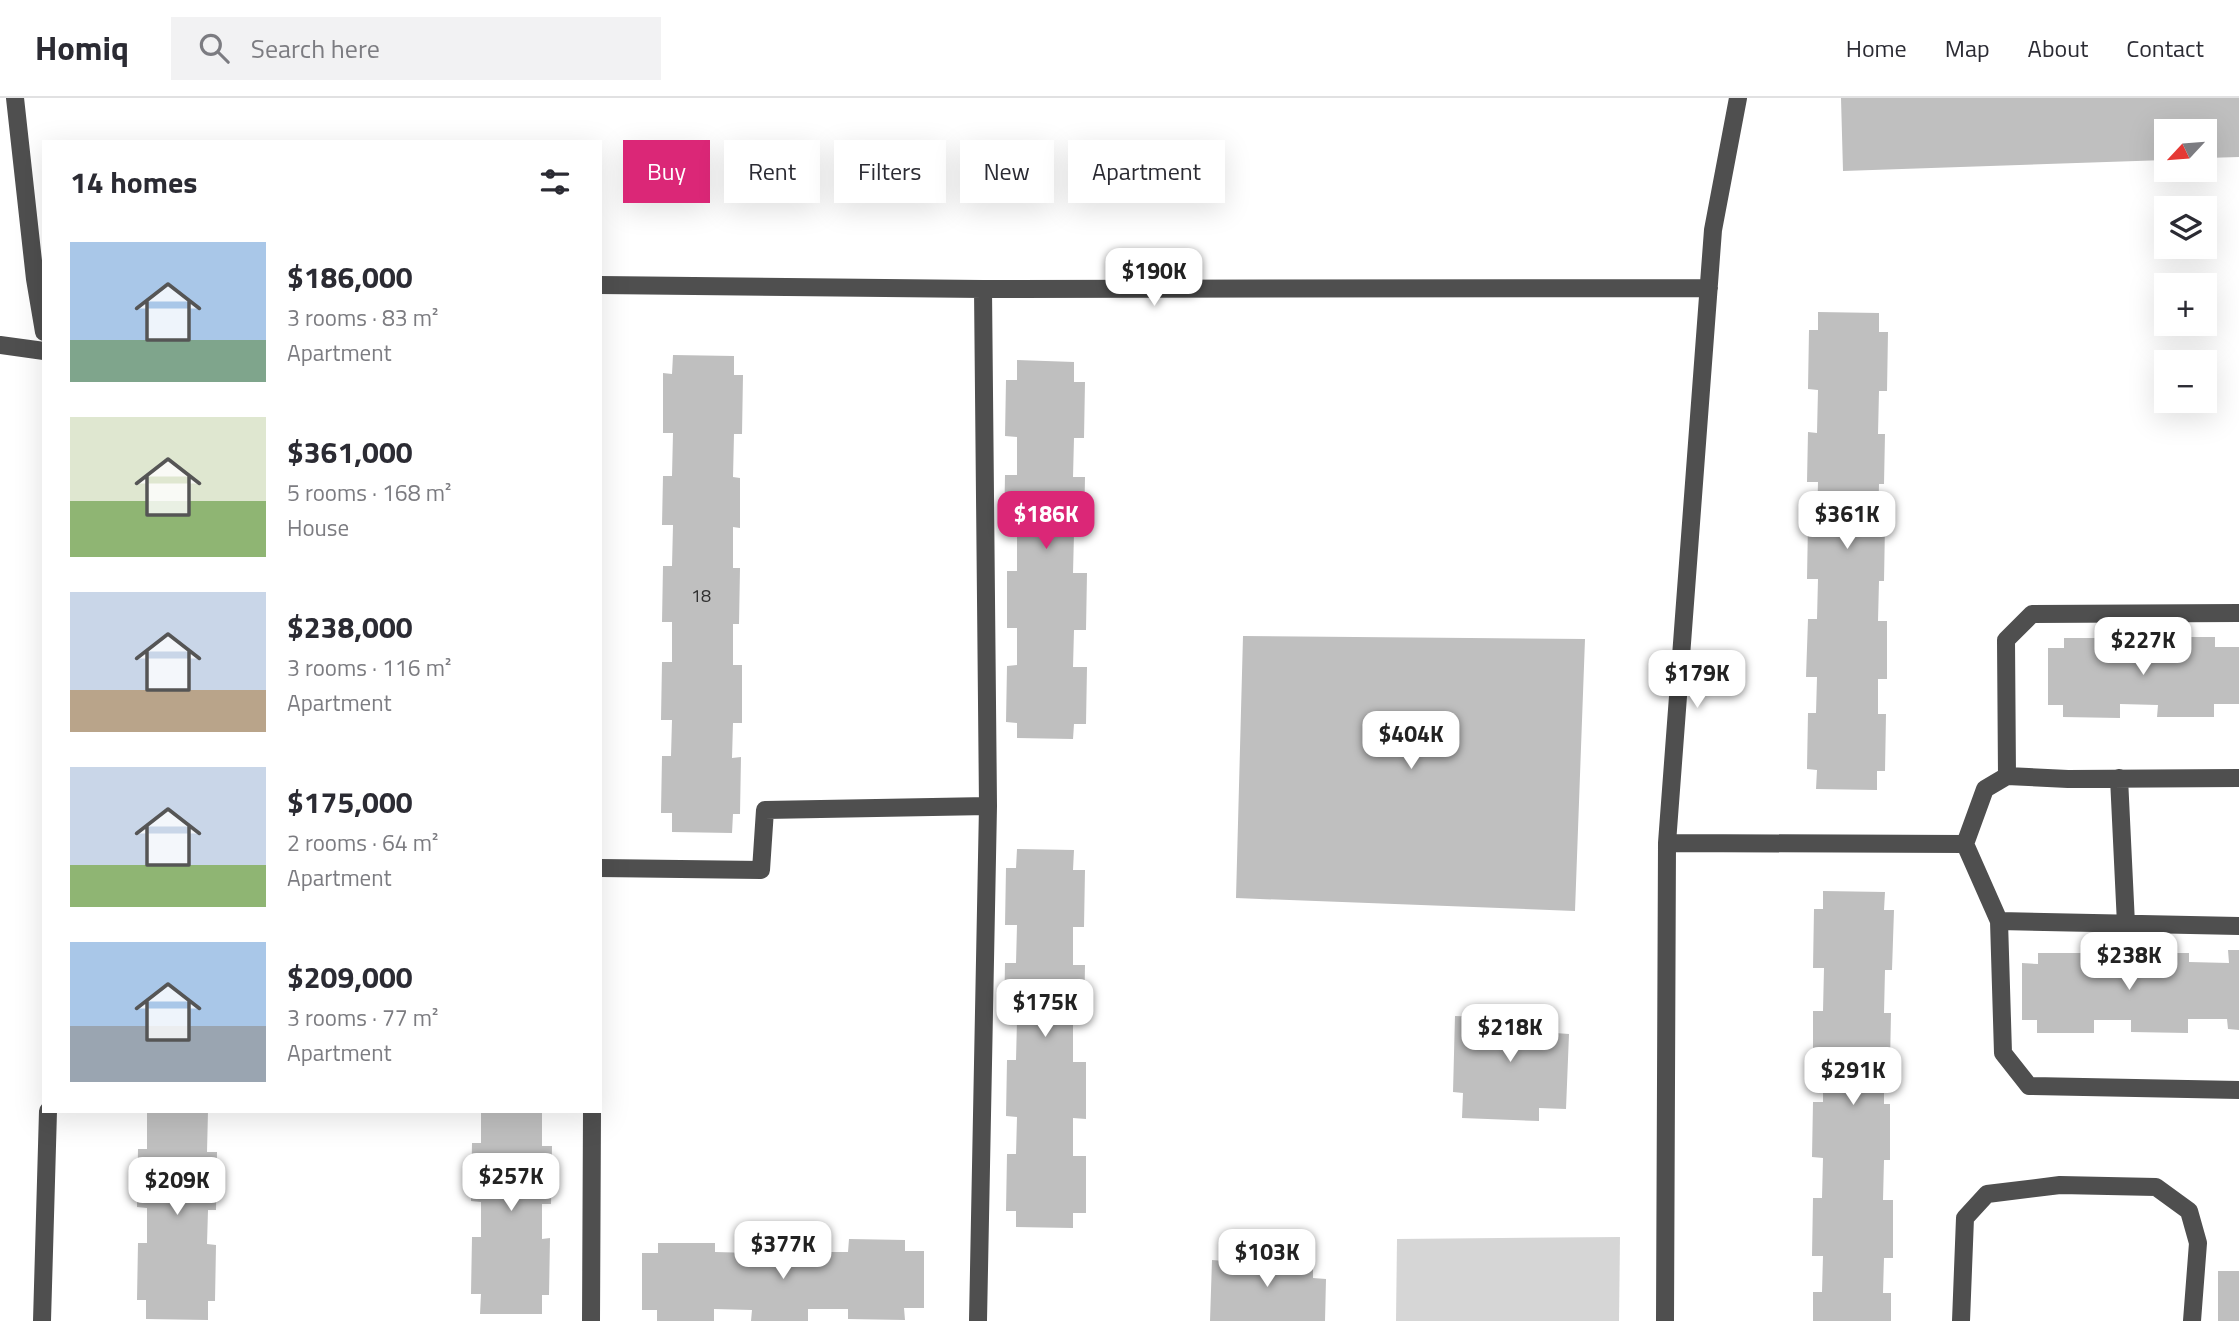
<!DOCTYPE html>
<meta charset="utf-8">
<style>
body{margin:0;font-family:"Titillium Web",sans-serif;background:#f2f2f3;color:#2b2b33;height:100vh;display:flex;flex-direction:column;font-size:26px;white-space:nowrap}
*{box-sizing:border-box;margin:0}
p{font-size:23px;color:#7c7c81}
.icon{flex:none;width:38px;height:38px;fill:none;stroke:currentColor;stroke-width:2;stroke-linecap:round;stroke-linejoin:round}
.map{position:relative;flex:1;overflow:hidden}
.panel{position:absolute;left:42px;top:42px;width:560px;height:973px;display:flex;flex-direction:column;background:#fff;border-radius:0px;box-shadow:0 7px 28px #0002}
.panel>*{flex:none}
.hud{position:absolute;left:623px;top:42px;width:665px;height:63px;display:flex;gap:14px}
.needle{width:46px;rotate:244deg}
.tools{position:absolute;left:2154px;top:21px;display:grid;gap:14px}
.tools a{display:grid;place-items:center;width:63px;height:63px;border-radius:0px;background:#fff;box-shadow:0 7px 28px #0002;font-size:35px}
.price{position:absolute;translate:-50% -60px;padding:0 16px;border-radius:14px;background:#fff;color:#222;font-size:23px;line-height:46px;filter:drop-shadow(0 2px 4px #0008)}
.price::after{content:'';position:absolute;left:50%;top:42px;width:21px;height:16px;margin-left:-10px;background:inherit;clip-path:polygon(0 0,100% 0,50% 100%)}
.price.current{background:#db2777;color:#fff}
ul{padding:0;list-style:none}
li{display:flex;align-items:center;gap:21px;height:175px;padding:0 28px}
li span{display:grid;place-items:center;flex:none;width:196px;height:140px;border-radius:0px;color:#555}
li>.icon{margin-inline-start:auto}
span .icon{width:84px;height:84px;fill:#fffc;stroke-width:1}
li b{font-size:30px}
h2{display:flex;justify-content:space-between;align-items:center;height:84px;padding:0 28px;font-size:30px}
.chip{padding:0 24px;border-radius:0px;background:#fff;box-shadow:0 7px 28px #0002;font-size:24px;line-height:63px}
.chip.current{background:#db2777;color:#fff}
header{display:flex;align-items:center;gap:42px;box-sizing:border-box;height:98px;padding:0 35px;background:#fff;border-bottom:2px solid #e1e1e2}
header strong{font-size:33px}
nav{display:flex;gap:38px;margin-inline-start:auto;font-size:24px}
.search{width:490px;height:63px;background:#f2f2f3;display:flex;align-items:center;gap:18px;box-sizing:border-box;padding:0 24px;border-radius:0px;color:#7c7c81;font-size:26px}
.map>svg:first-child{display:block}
.green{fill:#d6d6d6}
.building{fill:#bfbfbf}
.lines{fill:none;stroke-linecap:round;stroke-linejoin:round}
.minor{stroke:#4f4f4f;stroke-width:18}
.labels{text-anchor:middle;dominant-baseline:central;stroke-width:7;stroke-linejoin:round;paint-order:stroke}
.number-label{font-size:18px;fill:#303030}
</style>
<header>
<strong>Homiq</strong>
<div class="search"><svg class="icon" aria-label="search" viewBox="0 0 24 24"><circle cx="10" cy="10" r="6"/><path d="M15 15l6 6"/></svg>Search here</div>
<nav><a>Home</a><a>Map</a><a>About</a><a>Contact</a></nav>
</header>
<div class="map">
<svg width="2239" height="1223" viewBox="0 0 2239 1223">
<rect width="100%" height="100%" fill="#fff"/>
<!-- green -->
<path class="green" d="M1620,1139l-1,84h-223l1,-82z"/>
<!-- building -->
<path class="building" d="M1841,0h398v59l-34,1v-27h-39v29l-323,11z
M1818,214l61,1v19h9l-1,59h-8l-1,43h7l-1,50h-5l-1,41h7l-1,56h-5l-1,40h9v58h-9v35h8l-1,57h-8v19l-61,-1 1,-19 -10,-1 1,-56h8l1,-36h-11l2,-58h9l1,-40h-11l1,-56h9l1,-41h-11l1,-50 9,1 1,-43 -10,-1 1,-59h9z
M673,257l61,1v19h9l-1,59h-8l-1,43 7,1v50l-7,-1v41h7l-1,56h-6v41h9v58h-9l-1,35 9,-1 -1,57h-7l-1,19 -60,-1v-19h-11l1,-57h9l1,-36h-11l1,-58h10v-40h-10l1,-56h9l1,-41h-11l1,-49h9l1,-43h-10v-60l9,1z
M1017,262l57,2v20h11l-1,56h-10l-1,39h12l-1,56h-10l-1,40h14l-1,57h-12l-1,37h14l-1,57h-12l-1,15 -56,-1v-15l-11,-1 1,-56 10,-1v-37h-10v-57h10v-39h-13l1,-57h12v-38l-12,-1 1,-56h11z
M1243,538l342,3 -10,272 -339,-13z
M2158,539h57v10h24v57h-25v13h-57l1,-12 -38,-1v14l-57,-1v-12h-15v-57h16v-10h57v10h37z
M1017,751l57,1 -1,20h12l-1,57h-11v38h12l-1,57h-11v40h13v57l-13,-1v38h13v57h-13v15l-57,-1v-16h-10l1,-57h9l1,-37 -11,-1 1,-56h9l1,-40h-13l1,-57h11l1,-38h-12l1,-57h10z
M1823,793l62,1 -1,18h10l-2,60h-7l-1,43h7l-1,50h-6v41h6v56h-6l-1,40h10v58h-9l-1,35h8v28h-78v-29h9l1,-36h-11l1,-58h9l1,-40 -11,-1 1,-55h10v-41h-10v-50h10l1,-43h-11l1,-59h9z
M2228,852h11v80l-11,-1 -1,-10h-39v14l-57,-1v-12h-37v13h-57v-13h-15v-57l16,1v-11h57v10h37v-10h57v9l40,1z
M1482,910l74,2 -1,23 14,1 -3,75 -27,-1v13l-77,-3 1,-25 -10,-1 2,-76 27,1z
M147,1013h61l-1,41h10l-1,58h-8l-1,34 9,1 -1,56h-7v19l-62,-1v-19h-9l1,-57h9v-35l-10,-1 1,-58h9z
M481,1013h61v35h10l-1,58h-9v35l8,-1 -1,57h-7v19h-62l1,-20h-10l1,-57h9v-35l-10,-1 1,-58h9z
M849,1141l56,1v11h19v57h-20l1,12 -57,-1v-10h-40v12h-57l1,-11 -38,-1v12h-57v-11h-15v-57h16v-10h57v9l37,1v-11h57v10h39z
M1240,1154l73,3v23l13,1 -1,42h-115l2,-61 27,2z
M2218,1173h21v50h-21z"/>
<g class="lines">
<!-- minor -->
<path class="minor" d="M15,0l20,181 9,53
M600,187l383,4 726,-1
M983,191l5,517
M0,247l44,6
M2007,678l-1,-136 26,-26 207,-1
M2119,680l7,146
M1667,745l298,1 34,77 240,5
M1965,746l20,-55 22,-13 61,3 171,-1
M600,770l161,2 4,-60 223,-4 -10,515
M1999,823l4,132 26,33 210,4
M42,1223l6,-210
M591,1223l1,-210
M1665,1223l2,-478 46,-613 25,-132
M1961,1223l4,-103 22,-24 73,-9 96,2 33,24 9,32 -6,78"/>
</g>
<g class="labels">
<!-- number labels -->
<g class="number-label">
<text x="701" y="497">18</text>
</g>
</g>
</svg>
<div class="tools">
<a><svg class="needle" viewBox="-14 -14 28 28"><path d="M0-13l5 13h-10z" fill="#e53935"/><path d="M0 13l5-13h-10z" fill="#7c7c81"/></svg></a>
<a><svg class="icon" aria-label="layers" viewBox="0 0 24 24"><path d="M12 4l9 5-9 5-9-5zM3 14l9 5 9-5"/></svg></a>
<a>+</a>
<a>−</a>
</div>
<b class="price" style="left:1154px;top:210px">$190K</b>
<b class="price current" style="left:1046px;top:453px">$186K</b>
<b class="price" style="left:1847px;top:453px">$361K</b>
<b class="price" style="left:2143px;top:579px">$227K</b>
<b class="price" style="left:1697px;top:612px">$179K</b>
<b class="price" style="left:1411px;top:673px">$404K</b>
<b class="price" style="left:2129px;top:894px">$238K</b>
<b class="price" style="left:1045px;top:941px">$175K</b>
<b class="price" style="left:1510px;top:966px">$218K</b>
<b class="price" style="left:1853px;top:1009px">$291K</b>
<b class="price" style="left:511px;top:1115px">$257K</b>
<b class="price" style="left:177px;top:1119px">$209K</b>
<b class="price" style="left:783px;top:1183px">$377K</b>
<b class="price" style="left:1267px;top:1191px">$103K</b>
<div class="hud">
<a class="chip current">Buy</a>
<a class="chip">Rent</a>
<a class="chip">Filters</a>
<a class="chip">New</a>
<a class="chip">Apartment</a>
</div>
<section class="panel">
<h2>14 homes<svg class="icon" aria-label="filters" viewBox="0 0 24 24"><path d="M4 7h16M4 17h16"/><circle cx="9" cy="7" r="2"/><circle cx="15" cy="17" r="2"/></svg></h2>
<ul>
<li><span style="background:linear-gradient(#a9c7e8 70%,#7fa58c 0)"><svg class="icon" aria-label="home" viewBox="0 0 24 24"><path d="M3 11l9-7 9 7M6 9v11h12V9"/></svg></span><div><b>$186,000</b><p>3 rooms · 83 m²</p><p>Apartment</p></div></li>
<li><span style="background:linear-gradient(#dfe7d0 60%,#8fb573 0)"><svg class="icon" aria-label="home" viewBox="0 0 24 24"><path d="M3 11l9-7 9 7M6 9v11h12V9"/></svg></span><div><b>$361,000</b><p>5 rooms · 168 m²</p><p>House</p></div></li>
<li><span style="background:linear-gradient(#c9d6e8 70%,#b9a48a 0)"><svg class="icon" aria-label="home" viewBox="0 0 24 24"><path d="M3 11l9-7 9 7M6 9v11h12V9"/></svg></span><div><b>$238,000</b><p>3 rooms · 116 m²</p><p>Apartment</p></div></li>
<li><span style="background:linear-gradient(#c9d6e8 70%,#8fb573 0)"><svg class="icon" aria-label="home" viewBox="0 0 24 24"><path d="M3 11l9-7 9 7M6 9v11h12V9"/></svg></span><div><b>$175,000</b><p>2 rooms · 64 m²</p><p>Apartment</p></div></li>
<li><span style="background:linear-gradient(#a9c7e8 60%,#9aa5b1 0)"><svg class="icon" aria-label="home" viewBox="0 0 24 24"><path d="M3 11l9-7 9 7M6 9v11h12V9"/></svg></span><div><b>$209,000</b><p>3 rooms · 77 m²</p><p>Apartment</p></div></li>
</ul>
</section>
</div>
